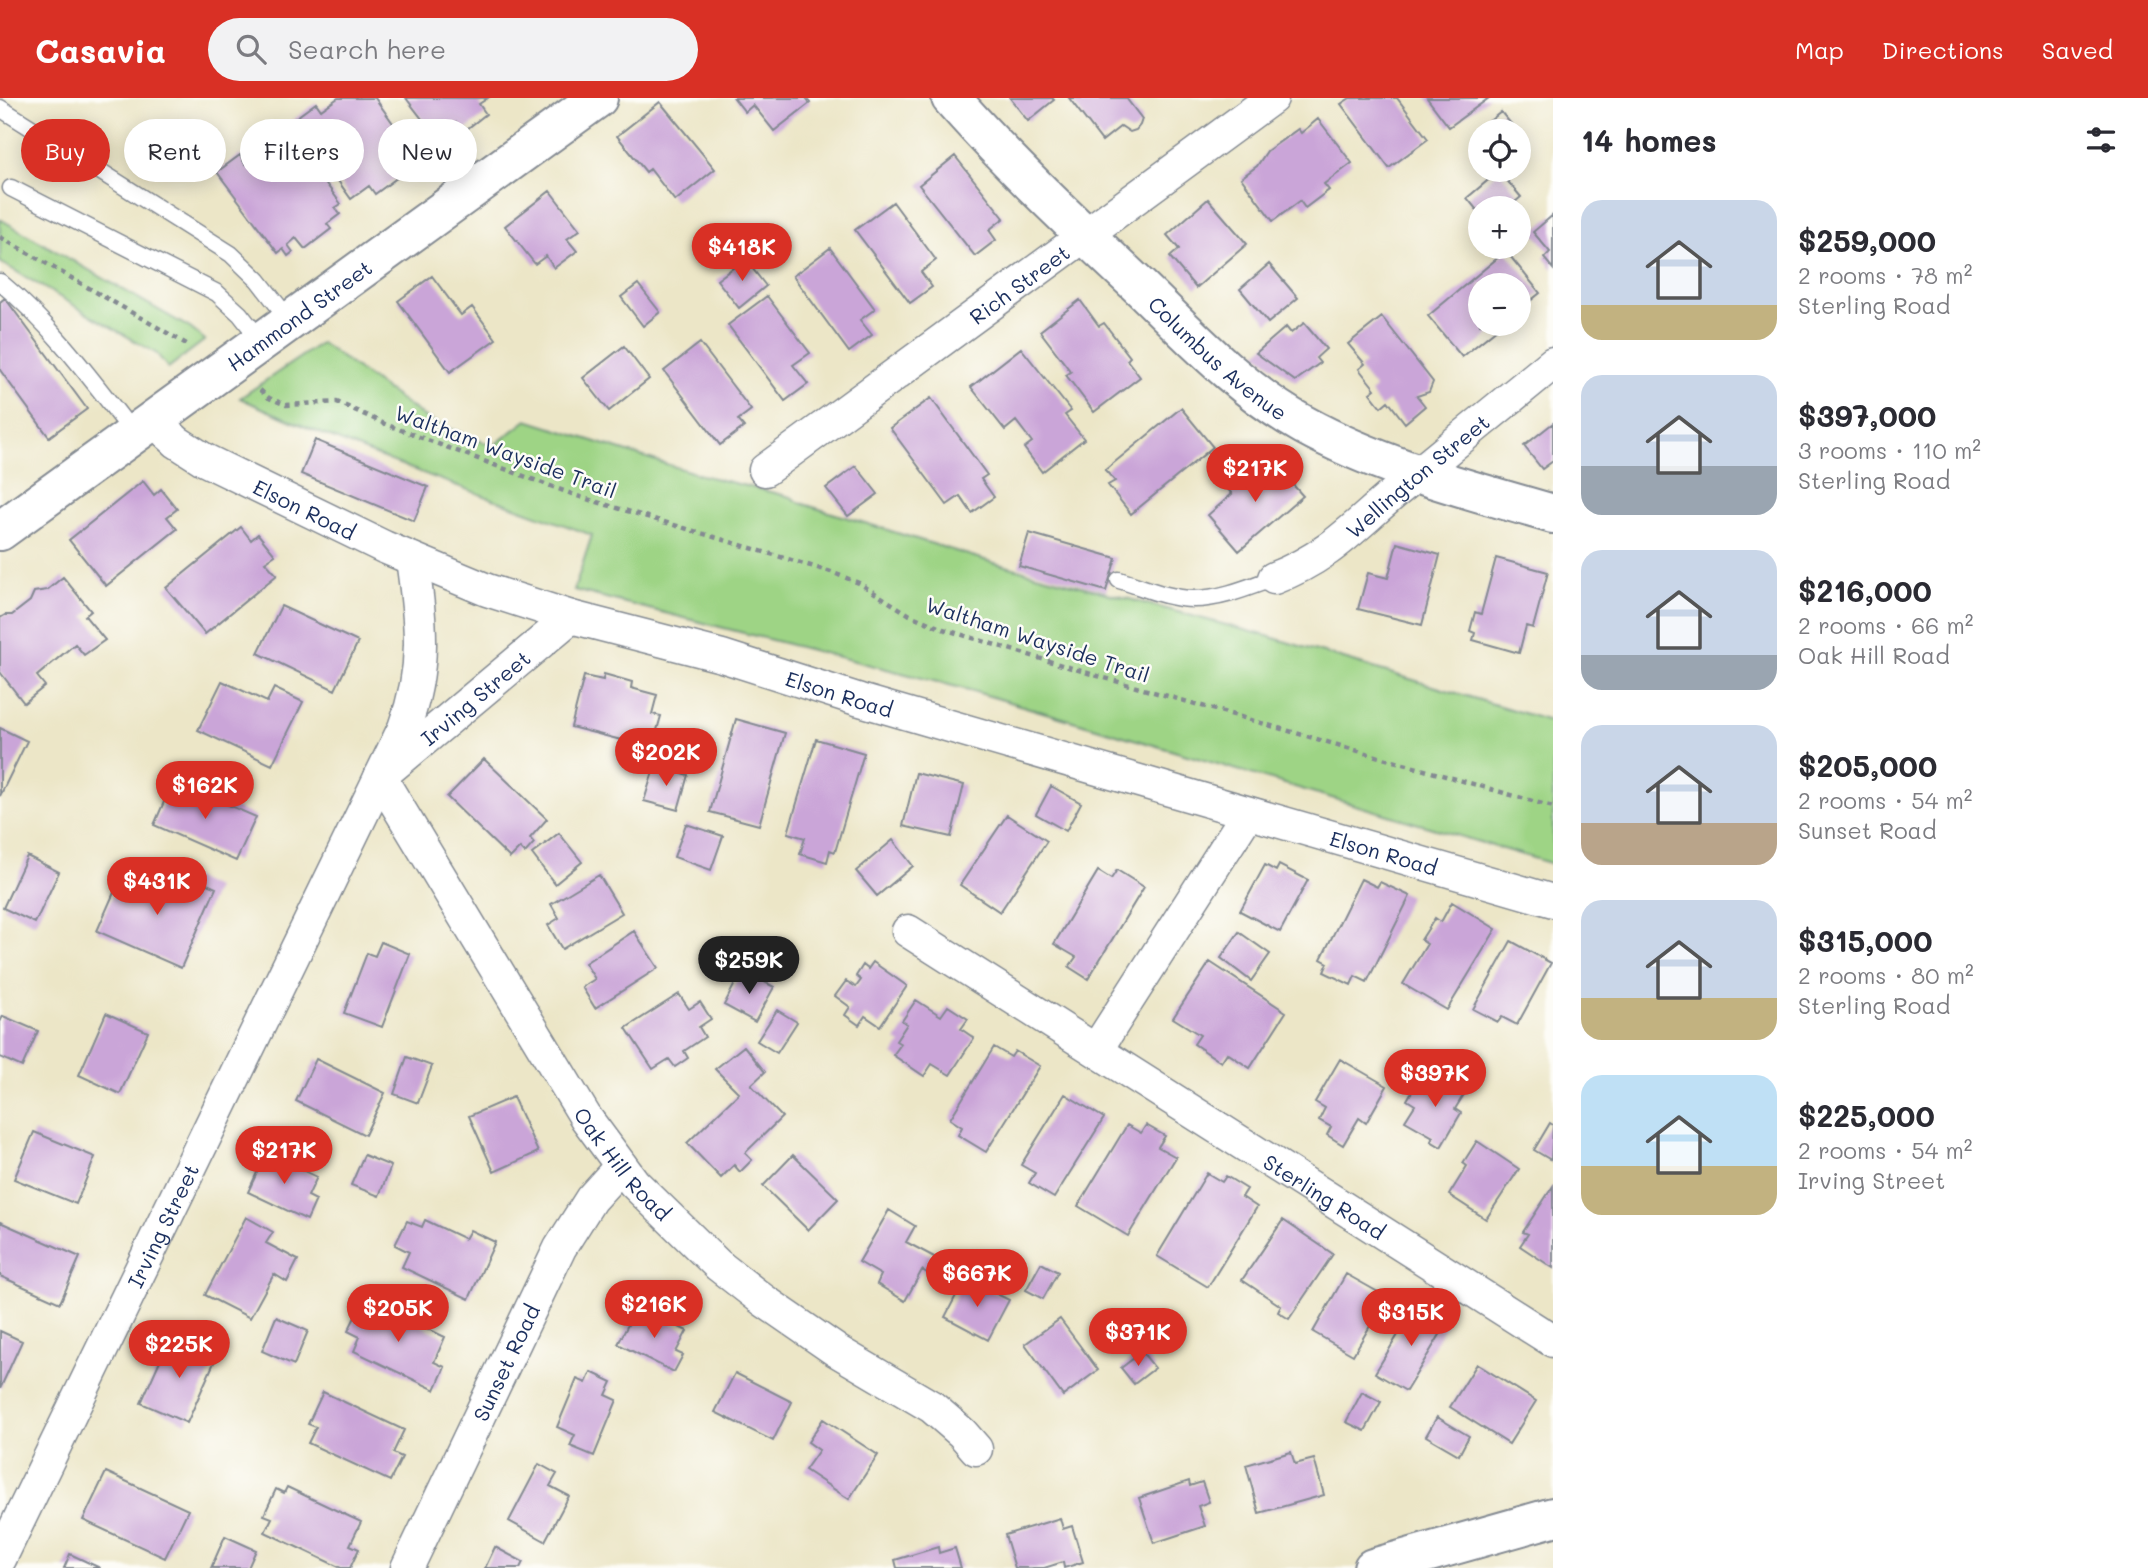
<!DOCTYPE html>
<meta charset="utf-8">
<style>
body{margin:0;font-family:Mali,sans-serif;background:#f2f2f3;color:#2b2b33;height:100vh;display:flex;flex-direction:column;font-size:26px;white-space:nowrap}
*{box-sizing:border-box;margin:0}
p{font-size:23px;color:#7c7c81}
.icon{flex:none;width:38px;height:38px;fill:none;stroke:currentColor;stroke-width:2;stroke-linecap:round;stroke-linejoin:round}
.map{position:relative;flex:1;overflow:hidden}
.details{display:flex;flex-direction:column;background:#fff;width:595px}
.details>*{flex:none}
.banner{position:absolute;left:21px;top:21px;width:665px;height:63px;display:flex;gap:14px}
.controls{position:absolute;left:1468px;top:21px;display:grid;gap:14px}
.controls a{display:grid;place-items:center;width:63px;height:63px;border-radius:50%;background:#fff;box-shadow:0 4px 18px #0003;font-size:35px}
.price{position:absolute;translate:-50% -60px;padding:0 16px;border-radius:24px;background:#d93025;color:#fff;font-size:23px;line-height:46px;filter:drop-shadow(0 2px 4px #0008)}
.price::after{content:'';position:absolute;left:50%;top:42px;width:21px;height:16px;margin-left:-10px;background:inherit;clip-path:polygon(0 0,100% 0,50% 100%)}
.price.selected{background:#222;color:#fff}
ul{padding:0;list-style:none}
li{display:flex;align-items:center;gap:21px;height:175px;padding:0 28px}
li span{display:grid;place-items:center;flex:none;width:196px;height:140px;border-radius:21px;color:#555}
li>.icon{margin-inline-start:auto}
span .icon{width:84px;height:84px;fill:#fffc;stroke-width:1}
li b{font-size:30px}
h2{display:flex;justify-content:space-between;align-items:center;height:84px;padding:0 28px;font-size:30px}
.tag{padding:0 24px;border-radius:32px;background:#fff;box-shadow:0 4px 18px #0003;font-size:24px;line-height:63px}
.tag.selected{background:#d93025;color:#fff}
header{display:flex;align-items:center;gap:42px;box-sizing:border-box;height:98px;padding:0 35px;background:#d93025;color:#fff}
header strong{font-size:33px}
nav{display:flex;gap:38px;margin-inline-start:auto;font-size:24px}
.search{width:490px;height:63px;background:#f2f2f3;display:flex;align-items:center;gap:18px;box-sizing:border-box;padding:0 24px;border-radius:38px;color:#7c7c81;font-size:26px}
main{display:flex;flex:1;min-height:0}
.map>svg:first-child{display:block}
.green{fill:#9ed485;stroke:#5c8272;stroke-width:2}
.building{fill:#caa5d8}
.lines{fill:none;stroke-linecap:round;stroke-linejoin:round}
.service-casing{stroke:#848a92;stroke-width:19}
.minor-casing{stroke:#848a92;stroke-width:35}
.tertiary-casing{stroke:#848a92;stroke-width:42}
.path{stroke:#848a92;stroke-width:4.5;stroke-dasharray:5 5;stroke-linecap:butt}
.service{stroke:#fff;stroke-width:16}
.minor{stroke:#fff;stroke-width:32}
.tertiary{stroke:#fff;stroke-width:38}
.labels{text-anchor:middle;dominant-baseline:central;stroke-width:5;stroke-linejoin:round;paint-order:stroke}
.street-label{font-size:21px;fill:#1b2f5e;stroke:#fdfcf7}
</style>
<header>
<strong>Casavia</strong>
<div class="search"><svg class="icon" aria-label="search" viewBox="0 0 24 24"><circle cx="10" cy="10" r="6"/><path d="M15 15l6 6"/></svg>Search here</div>
<nav><a>Map</a><a>Directions</a><a>Saved</a></nav>
</header>
<main>
<div class="map">
<svg width="1553" height="1470" viewBox="0 0 1553 1470">
<rect width="100%" height="100%" fill="#fdfcf7"/>
<filter id="ink" filterUnits="userSpaceOnUse"><feTurbulence type="fractalNoise" baseFrequency=".0143" numOctaves="2"/><feDisplacementMap in="SourceGraphic" scale="14" xChannelSelector="R" yChannelSelector="G"/><feConvolveMatrix kernelMatrix="1 2 1 2 8 2 1 2 1" color-interpolation-filters="sRGB"/></filter>
<filter id="wash" filterUnits="userSpaceOnUse"><feTurbulence type="fractalNoise" baseFrequency=".00686" numOctaves="4" result="noise"/><feDisplacementMap in="SourceGraphic" scale="28" xChannelSelector="R" yChannelSelector="G"/><feGaussianBlur stdDeviation="1.57" result="paint"/><feColorMatrix in="noise" values="0 0 0 0 0 0 0 0 0 0 0 0 0 0 0 0 0 1.4 0 .05"/><feComposite in="paint" operator="in"/></filter>
<g filter="url(#wash)">
<rect width="100%" height="100%" fill="#ece6c7"/>
<!-- green -->
<path class="green" d="M0,121l190,109 15,12 -37,28 -11,-14 -157,-92z
M321,245l108,77 64,26 34,-26 174,55 90,22 9,6 191,59 276,74 286,86v142l-584,-174 -395,-100 18,-55c-118,-43 -237,-84 -352,-137z"/>
<g id="blocks">
<!-- building -->
<path class="building" d="M338,0h37l37,52 -18,13 8,11 -27,20 -6,-8 -18,13 -57,-80 22,-16 5,7z
M406,0h82l-9,6 7,10 -23,18 -7,-10 -20,15z
M734,0h72l4,5 -36,28 -21,-26 -8,7z
M1010,0h42l2,2 -26,21z
M1069,0h57l16,21 -2,6 -4,5 -6,2 -9,-6 -19,15z
M1350,0h47l31,41 -39,29 -48,-64z
M1427,0h62l-40,29z
M660,4l55,67 -40,32 -25,-32 -4,3 -29,-36z
M1501,14l16,19h-37v3l-3,-3z
M1318,21l34,44 -28,21 5,6 -24,18 -5,-7 -27,20 -32,-43 16,-12 10,-15 31,-22 3,4z
M282,26l59,80 -6,4 5,6 -13,10 4,5 -26,20 -9,-11 -8,7 5,7 -5,4 -5,-7 -5,4 -61,-81 23,-17 5,9 22,-16 -6,-8z
M955,58l49,62 -15,12 7,10 -21,16 -56,-71z
M1499,73l22,26 -13,11h-28v6l-13,-16z
M550,93l30,39 -13,9 10,12 -23,17 -8,-12 -11,8 -30,-38z
M1208,101l39,45 -51,44 -26,-31 9,-8 -12,-14z
M893,104l43,58 -15,12 11,15 -22,16 -55,-73z
M1553,117v54l-9,-11 6,-6 -17,-20z
M830,150l45,61 -15,11 12,15 -23,17 -56,-76z
M1506,153l34,42 -21,17v-25h-39v39h23l-41,33 -34,-41z
M745,161l21,27 -27,22 -22,-28z
M1269,166l29,34 -30,25 -28,-34z
M432,178l29,39 11,-8 24,32 -46,33 -52,-71z
M638,186l22,28 -17,14 -22,-29z
M767,198l43,57 -17,12 15,19 -23,17 -57,-76z
M5,200l82,111 -38,28 -49,-67v-68z
M1080,202l19,26 5,-3 26,34 -3,3 13,17 -46,35 -28,-37 5,-3 -31,-41z
M1382,219l51,65 -4,10 -12,4 8,10 -20,17 -17,-22 -7,6 -11,-14 5,-4 -16,-20 6,-5 -17,-20z
M1304,225l22,26 -10,9 4,5 -25,18 -39,-28 30,-26 5,6z
M700,245l51,67 -13,10 6,7 -24,18 -56,-74z
M624,248l25,33 -40,32 -26,-33z
M1021,250l50,63 -6,4 19,24 -42,33 -18,-24 8,-6 -16,-21 -11,9 -34,-43z
M931,300l56,77 -6,4 13,18 -22,16 -12,-17 -13,9 -57,-77z
M1181,310l32,39 -82,67 -23,-29 7,-4 -10,-11z
M1553,325v38l-11,8 -18,-23z
M315,342l113,47 -14,34 -113,-47z
M1270,361l33,37 -64,55 -31,-36 24,-21 -5,-6 20,-17 4,5z
M856,368l22,28 -30,22 -22,-28z
M143,383l11,14 7,-6 16,20 -10,8 10,12 -71,57 -37,-46z
M241,429l10,13 7,-6 17,21 -10,7 12,13 -72,59 -39,-46z
M1029,435l87,25 -10,33 -87,-25z
M1397,445l43,12 -18,70 -64,-16 10,-36 20,5z
M1496,460l52,14 -15,56 -7,-2 -7,27 -46,-13 2,-7 -5,-2 5,-19 6,2z
M63,479l28,34 -6,5 20,24 -21,15 -9,-11 -38,32 8,10 -21,17 -24,-31v-54l5,-3h7l18,-14 4,-9 13,-2z
M281,508l77,36 -23,48 -77,-37z
M604,576l28,8 -1,6 26,7 -5,19 9,2 -9,32 -81,-21 13,-51 19,4z
M222,583l45,21 7,-14 29,14 -31,63 -74,-35z
M736,621l49,14 -26,92 -49,-13z
M0,630l27,13 -27,55z
M816,641l48,14 -29,99 -5,-2 -3,12 -27,-8 5,-16 -17,-5z
M484,661l63,60 -17,19 4,5 -9,10 -5,-5 -10,10 -63,-61z
M655,667l33,10 -10,35 -34,-9z
M916,675l48,12 -13,52 -48,-11z
M173,683l83,36 -20,44 -82,-36z
M1051,688l30,17 -15,28 -30,-17z
M1007,717l40,26 -47,71 -40,-27z
M686,726l37,12 -12,34 -37,-13z
M559,735l23,29 -27,22 -23,-30z
M893,742l20,26 -36,30 -21,-25z
M27,758l32,16 -24,51 -32,-15z
M1265,767l11,6 3,-6 29,15 -28,52 -40,-21z
M1117,772l27,17 -56,92 -19,-12 7,-10 -22,-13 44,-73 13,8z
M123,774l52,23 10,-21 31,14 -35,80 -84,-37z
M599,777l23,38 -60,36 -14,-24 11,-7 -8,-14z
M1361,781l16,8 3,-5 30,14 -43,86 -12,-6 -4,9 -27,-13 4,-9 -7,-4z
M1452,804l44,27 -49,81 -44,-26 24,-40 -6,-4 14,-22 6,4z
M634,833l24,37 -63,40 -13,-21 13,-8 -10,-16z
M1239,834l31,22 -19,27 -30,-23z
M1511,843l40,22 -34,62 -15,-8 -4,5 -25,-13z
M381,844l29,12 -28,73 -38,-14 23,-60 8,3z
M873,864l34,24 -27,40 -15,-10 -6,9 -14,-10 5,-8 -15,-11 11,-15 10,6 5,-7 -5,-4 7,-11 5,4z
M1210,864l76,50 -36,56 -23,-15 -6,9 -27,-18 6,-9 -27,-17z
M742,872l32,17 -19,35 -31,-17z
M679,896l10,15 11,-7 11,17 -12,8 6,10 -21,14 4,7 -13,9 -6,-8 -16,10 -27,-41z
M916,902l25,16 7,-10 20,13 -7,10 13,9 -24,37 -18,-11 -8,12 -31,-21 8,-11 -5,-3 11,-17 -5,-3z
M777,912l20,12 -20,31 -20,-12z
M106,915l42,19 -28,62 -41,-19z
M3,918l35,15 -16,36 -22,-10v-35z
M744,948l21,26 -14,13 31,32 -37,36 7,7 -12,12 -6,-7 -13,13 -34,-35 52,-50 -24,-24z
M994,949l17,10 4,-6 25,15 -54,86 -28,-17 4,-8 -12,-8z
M407,959l25,9 -14,37 -24,-9z
M316,961l69,34 -20,42 -69,-34z
M1340,961l47,27 -21,37 -7,-5 -16,27 -16,-10 4,-8 -12,-7 6,-12 -10,-6z
M1420,980l21,13 6,-11 19,11 -11,18 6,4 -20,34 -10,-6 2,-4 -28,-16 10,-16 -8,-5z
M1065,996l39,24 -50,80 -25,-15 6,-10 -14,-8z
M513,999l25,55 -44,20 -25,-56z
M1550,1025l3,2 -2,35 -17,-10z
M1127,1027l14,8 5,-8 19,11 -7,11 18,10 -48,79 -50,-30z
M34,1034l61,25 -19,47 -62,-25z
M1477,1043l42,28 -33,50 -37,-24 18,-29 -4,-3z
M266,1055l51,24 -9,19 8,4 -9,20 -59,-28z
M364,1057l27,11 -12,30 -28,-11z
M793,1057l45,44 -30,31 -45,-44z
M1207,1075l15,9 4,-6 21,13 -5,8 15,10 -49,80 -51,-31z
M1553,1088v82l-33,-22 8,-12 -5,-2z
M889,1112l26,16 -9,16 32,17 -9,15 -7,-4 -17,31 -28,-17 4,-9 -22,-13z
M246,1119l27,15 -7,11 32,17 -11,22 -13,-8 -24,44 -45,-23z
M425,1122l40,19 5,-9 25,12 -26,57 -67,-32 7,-15 -14,-7 12,-24 15,6z
M1283,1122l50,34 -44,65 -11,-7 3,-6 -39,-26z
M0,1124l80,35 -20,46 -60,-27z
M1041,1165l17,9 -15,27 -17,-9z
M1346,1176l41,23 -34,58 -40,-23z
M965,1180l44,22 -21,40 -43,-23z
M362,1205l12,6 2,-5 69,33 -11,25 11,5 -10,23 -81,-39 6,-14 -12,-6z
M1416,1207l31,18 -41,68 -31,-18z
M645,1212l42,21 -11,21 7,3 -9,17 -56,-28 15,-29 8,4z
M276,1219l32,14 -14,34 -32,-14z
M1060,1221l38,51 -35,26 -38,-52z
M0,1233l22,10 -22,48z
M170,1240l46,20 -29,65 -46,-20z
M1142,1254l13,16 -21,16 -13,-16z
M1477,1266l59,37 -27,43 -59,-37z
M591,1274l21,10 -6,13 11,5 -23,56 -24,-10 5,-11 -18,-8 20,-48 9,4z
M735,1275l57,29 -19,39 -58,-29z
M323,1294l81,38 -11,23 9,4 -12,24 -82,-38 8,-16 -8,-3z
M1362,1294l19,10 -16,29 -19,-9z
M1437,1319l32,19 -10,19 -33,-19z
M823,1321l55,36 -29,44 -44,-29 14,-20 -11,-8z
M1291,1354l4,12 19,-5 10,36 -65,18 -13,-48z
M539,1366l18,10 -7,12 19,10 -24,45 -36,-20z
M106,1374l82,38 -23,48 -82,-38z
M1189,1383l1,5 12,-4 7,20 -11,4 7,20 -51,17 -15,-45z
M287,1389l74,35 -11,23 9,4 -9,19h-9l-76,-36 7,-14 -8,-3 12,-26 8,4z
M1060,1420l3,11 9,-3 11,36 -19,6 -1,-6 -19,6h-29l-10,-33z
M225,1438l31,14 -8,18h-37z
M495,1449l28,15 -3,6h-35z
M938,1449l1,6 16,-5 6,20h-64l-2,-8z
M70,1456l30,14h-36z"/>
</g>
</g>
<g filter="url(#ink)">
<use href="#blocks" fill-opacity="0" stroke="#848a92" stroke-width="2"/>
<g class="lines">
<defs>
<path id="service" d="M0,10l231,146 27,26 32,41
M11,90l206,105 23,21 22,28
M0,184c53,44 92,98 134,152
M1119,482c24,7 49,19 75,19 27,0 55,-12 80,-21"/>
<g id="minor">
<path id="s1" d="M153,322l24,22 28,18 179,87 103,43 84,27 151,39 138,44 693,201"/>
<path id="s2" d="M765,372l507,-372"/>
<path id="s3" d="M1274,480c57,-22 80,-52 125,-89 51,-42 103,-84 154,-126"/>
<path id="s4" d="M389,671l182,-152"/>
<path id="s5" d="M380,679l206,341 48,65 84,82 45,35 74,51 95,56 30,26 14,16"/>
<path id="s6" d="M908,833l645,410"/>
<path d="M1096,952l152,-237"/>
<path id="s7" d="M0,1461l404,-831c23,-61 17,-106 8,-169"/>
<path id="s8" d="M407,1470l153,-320 31,-49 29,-32"/>
</g>
<g id="tertiary">
<path id="s9" d="M951,0c58,66 123,127 187,187 52,50 102,105 166,140 78,43 164,64 249,89"/>
<path id="s10" d="M0,433l598,-433"/>
<path d="M1373,1470l180,-51"/>
</g>
</defs>
<!-- service casing -->
<use href="#service" class="service-casing"/>
<!-- minor casing -->
<use href="#minor" class="minor-casing"/>
<!-- tertiary casing -->
<use href="#tertiary" class="tertiary-casing"/>
<!-- path -->
<path class="path" d="M0,139l190,109
M260,292l9,8 17,7 51,-3 48,22 192,72 254,76 28,11 51,32 33,14 155,47 455,131"/>
<!-- service -->
<use href="#service" class="service"/>
<!-- minor -->
<use href="#minor" class="minor"/>
<!-- tertiary -->
<use href="#tertiary" class="tertiary"/>
</g>
</g>
<g class="labels">
<!-- street labels -->
<g class="street-label">
<text stroke="none"><textPath href="#s2" startOffset="315">Rich Street</textPath></text>
<text stroke="none"><textPath href="#s10" startOffset="369">Hammond Street</textPath></text>
<text stroke="none"><textPath href="#s9" startOffset="373">Columbus Avenue</textPath></text>
<text transform="translate(506 353) rotate(20)">Waltham Wayside Trail</text>
<text stroke="none"><textPath href="#s3" startOffset="177">Wellington Street</textPath></text>
<text stroke="none"><textPath href="#s1" startOffset="177">Elson Road</textPath></text>
<text transform="translate(1038 541) rotate(18)">Waltham Wayside Trail</text>
<text stroke="none"><textPath href="#s1" startOffset="744">Elson Road</textPath></text>
<text stroke="none"><textPath href="#s4" startOffset="112">Irving Street</textPath></text>
<text stroke="none"><textPath href="#s1" startOffset="1311">Elson Road</textPath></text>
<text stroke="none"><textPath href="#s5" startOffset="457">Oak Hill Road</textPath></text>
<text stroke="none"><textPath href="#s6" startOffset="494">Sterling Road</textPath></text>
<text stroke="none"><textPath href="#s7" startOffset="371">Irving Street</textPath></text>
<text stroke="none"><textPath href="#s8" startOffset="228">Sunset Road</textPath></text>
</g>
</g>
</svg>
<div class="controls">
<a><svg class="icon" aria-label="locate" viewBox="0 0 24 24"><circle cx="12" cy="12" r="6"/><path d="M12 2v4M12 18v4M2 12h4M18 12h4"/></svg></a>
<a>+</a>
<a>−</a>
</div>
<b class="price" style="left:742px;top:185px">$418K</b>
<b class="price" style="left:1255px;top:406px">$217K</b>
<b class="price" style="left:666px;top:690px">$202K</b>
<b class="price" style="left:205px;top:723px">$162K</b>
<b class="price" style="left:157px;top:819px">$431K</b>
<b class="price selected" style="left:749px;top:898px">$259K</b>
<b class="price" style="left:1435px;top:1011px">$397K</b>
<b class="price" style="left:284px;top:1088px">$217K</b>
<b class="price" style="left:977px;top:1211px">$667K</b>
<b class="price" style="left:654px;top:1242px">$216K</b>
<b class="price" style="left:398px;top:1246px">$205K</b>
<b class="price" style="left:1411px;top:1250px">$315K</b>
<b class="price" style="left:1138px;top:1270px">$371K</b>
<b class="price" style="left:179px;top:1282px">$225K</b>
<div class="banner">
<a class="tag selected">Buy</a>
<a class="tag">Rent</a>
<a class="tag">Filters</a>
<a class="tag">New</a>
</div>
</div>
<section class="details">
<h2>14 homes<svg class="icon" aria-label="filters" viewBox="0 0 24 24"><path d="M4 7h16M4 17h16"/><circle cx="9" cy="7" r="2"/><circle cx="15" cy="17" r="2"/></svg></h2>
<ul>
<li><span style="background:linear-gradient(#c9d6e8 75%,#c2b280 0)"><svg class="icon" aria-label="home" viewBox="0 0 24 24"><path d="M3 11l9-7 9 7M6 9v11h12V9"/></svg></span><div><b>$259,000</b><p>2 rooms · 78 m²</p><p>Sterling Road</p></div></li>
<li><span style="background:linear-gradient(#c9d6e8 65%,#9aa5b1 0)"><svg class="icon" aria-label="home" viewBox="0 0 24 24"><path d="M3 11l9-7 9 7M6 9v11h12V9"/></svg></span><div><b>$397,000</b><p>3 rooms · 110 m²</p><p>Sterling Road</p></div></li>
<li><span style="background:linear-gradient(#c9d6e8 75%,#9aa5b1 0)"><svg class="icon" aria-label="home" viewBox="0 0 24 24"><path d="M3 11l9-7 9 7M6 9v11h12V9"/></svg></span><div><b>$216,000</b><p>2 rooms · 66 m²</p><p>Oak Hill Road</p></div></li>
<li><span style="background:linear-gradient(#c9d6e8 70%,#b9a48a 0)"><svg class="icon" aria-label="home" viewBox="0 0 24 24"><path d="M3 11l9-7 9 7M6 9v11h12V9"/></svg></span><div><b>$205,000</b><p>2 rooms · 54 m²</p><p>Sunset Road</p></div></li>
<li><span style="background:linear-gradient(#c9d6e8 70%,#c2b280 0)"><svg class="icon" aria-label="home" viewBox="0 0 24 24"><path d="M3 11l9-7 9 7M6 9v11h12V9"/></svg></span><div><b>$315,000</b><p>2 rooms · 80 m²</p><p>Sterling Road</p></div></li>
<li><span style="background:linear-gradient(#bfe0f5 65%,#c2b280 0)"><svg class="icon" aria-label="home" viewBox="0 0 24 24"><path d="M3 11l9-7 9 7M6 9v11h12V9"/></svg></span><div><b>$225,000</b><p>2 rooms · 54 m²</p><p>Irving Street</p></div></li>
</ul>
</section>
</main>
